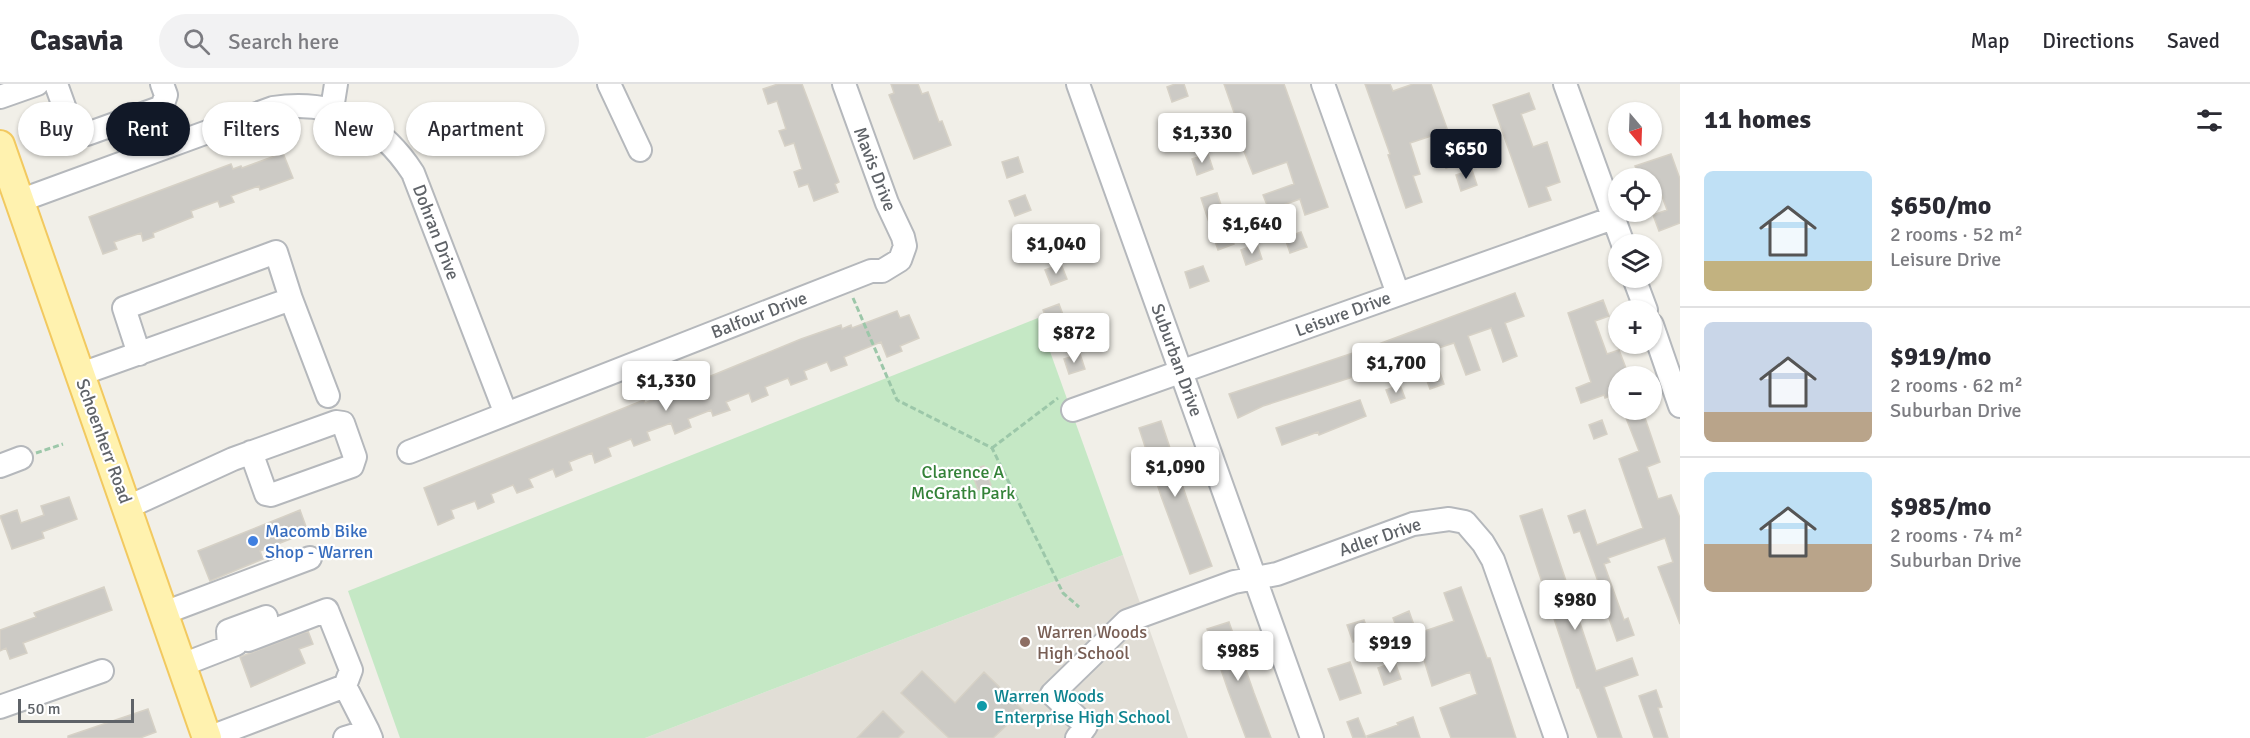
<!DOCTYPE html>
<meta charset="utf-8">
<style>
body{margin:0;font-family:Signika,sans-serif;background:#f2f2f3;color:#2b2b33;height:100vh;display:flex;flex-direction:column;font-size:22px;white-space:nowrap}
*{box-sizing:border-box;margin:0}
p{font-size:20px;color:#7c7c81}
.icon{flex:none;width:33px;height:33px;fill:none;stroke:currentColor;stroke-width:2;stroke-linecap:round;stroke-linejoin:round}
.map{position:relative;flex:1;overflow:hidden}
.sheet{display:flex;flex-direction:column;background:#fff;width:570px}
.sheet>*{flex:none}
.hud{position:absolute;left:18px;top:18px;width:570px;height:54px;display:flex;gap:12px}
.needle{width:39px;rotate:161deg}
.buttons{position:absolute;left:1608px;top:18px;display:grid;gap:12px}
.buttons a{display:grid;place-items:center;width:54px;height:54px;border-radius:50%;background:#fff;box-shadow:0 2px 4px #0004;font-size:30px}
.scale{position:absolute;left:18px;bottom:15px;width:116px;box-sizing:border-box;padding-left:6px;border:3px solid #5f6368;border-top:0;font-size:16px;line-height:21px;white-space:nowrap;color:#5f6368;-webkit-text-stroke:4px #fff;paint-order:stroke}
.price{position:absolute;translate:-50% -51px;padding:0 14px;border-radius:6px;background:#fff;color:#222;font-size:20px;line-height:39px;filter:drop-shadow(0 2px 3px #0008)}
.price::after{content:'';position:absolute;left:50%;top:36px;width:18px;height:14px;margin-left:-9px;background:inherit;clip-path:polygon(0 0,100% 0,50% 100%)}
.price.active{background:#111827;color:#fff}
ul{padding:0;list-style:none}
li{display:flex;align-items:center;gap:18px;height:150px;padding:0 24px}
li+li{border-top:2px solid #e1e1e2}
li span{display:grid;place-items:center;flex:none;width:168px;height:120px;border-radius:9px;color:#555}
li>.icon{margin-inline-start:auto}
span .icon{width:72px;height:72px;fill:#fffc;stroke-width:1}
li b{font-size:26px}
h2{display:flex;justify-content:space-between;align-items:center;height:72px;padding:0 24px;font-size:26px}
.tag{padding:0 21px;border-radius:27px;background:#fff;box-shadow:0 2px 4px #0004;font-size:21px;line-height:54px}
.tag.active{background:#111827;color:#fff}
header{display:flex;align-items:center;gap:36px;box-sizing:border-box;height:84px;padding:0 30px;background:#fff;border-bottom:2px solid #e1e1e2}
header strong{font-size:28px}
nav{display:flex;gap:33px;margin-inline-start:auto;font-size:21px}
.search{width:420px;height:54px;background:#f2f2f3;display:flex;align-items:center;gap:15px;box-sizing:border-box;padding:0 21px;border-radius:33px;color:#7c7c81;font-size:22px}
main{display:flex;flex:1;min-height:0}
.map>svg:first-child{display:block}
.education{fill:#e1ded6}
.green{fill:#c5e8c5}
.building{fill:#cccac5;stroke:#d6d1c6;stroke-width:1.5}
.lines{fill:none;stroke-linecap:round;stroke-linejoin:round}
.minor-casing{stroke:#b5b8bc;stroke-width:26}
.major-casing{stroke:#f2c960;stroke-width:32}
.path{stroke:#9cc7a9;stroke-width:3;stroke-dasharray:6 3;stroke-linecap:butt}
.minor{stroke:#fff;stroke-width:22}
.major{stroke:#fff2af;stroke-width:28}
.shop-dot{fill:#3f7fe0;stroke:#fff;stroke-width:2}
.education-dot{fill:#8d6e63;stroke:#fff;stroke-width:2}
.culture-dot{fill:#0f9aa8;stroke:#fff;stroke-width:2}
.labels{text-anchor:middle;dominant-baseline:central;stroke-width:4.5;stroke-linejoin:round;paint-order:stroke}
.street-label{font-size:18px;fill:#5f6368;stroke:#fff}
.park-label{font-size:18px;fill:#348238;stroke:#fff}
.shop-label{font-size:18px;fill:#366cbe;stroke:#fff;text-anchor:start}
.education-label{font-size:18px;fill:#785e54;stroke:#fff;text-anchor:start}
.culture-label{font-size:18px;fill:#0d838f;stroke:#fff;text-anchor:start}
</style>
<header>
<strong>Casavia</strong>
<div class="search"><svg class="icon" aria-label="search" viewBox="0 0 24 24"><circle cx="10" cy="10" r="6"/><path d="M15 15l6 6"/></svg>Search here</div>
<nav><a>Map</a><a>Directions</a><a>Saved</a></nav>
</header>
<main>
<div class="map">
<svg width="1680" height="654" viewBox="0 0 1680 654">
<rect width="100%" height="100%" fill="#f1efe8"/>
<!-- education -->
<path class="education" d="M1123,471l65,183h-543z"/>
<!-- green -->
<path class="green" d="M1038,234l85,237 -478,183h-245l-52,-147z"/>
<!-- building -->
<path class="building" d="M778,0h24l37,98 -4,2 3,8 -24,9 -6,-17 -9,3 -5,-15 8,-3 -8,-26 -9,3 -6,-15 7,-2 -9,-28 -9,3 -5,-15z
M891,0h27l4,10 6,-2 11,30 3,-1 9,24 -37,14 -25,-64 5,-2z
M1175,0h9l4,12 -16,6 -5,-15z
M1224,0h60l44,123 -23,8 -5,-16 -31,11 -6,-15 31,-11 -7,-22 -34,12 -20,-51 4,-2z
M1365,0h25l3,7 20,-7h18l23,64 2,-1 6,16 -16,5 -12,-33 -24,8 10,31 -7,2 9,26 -16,6 -18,-53 2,-1z
M1529,9l6,16 -14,5 12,33 14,-5 13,40 -14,5 5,13 -22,7 -36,-102z
M1188,36l5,15 -16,6 -6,-15z
M283,69l10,25 -33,12 -1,-4 -28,10 3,6 -14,5 -2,-6 -27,10 2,6 -40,16 1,4 -11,4 -2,-8 -27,9 3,7 -14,5 -14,-37 142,-53 2,5 8,-3 1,2z
M1208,70l5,15 -16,6 -5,-16z
M1671,70l9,25v44l-21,8 -6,-16 14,-5 -12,-33 -15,1 -5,-12z
M1018,73l5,15 -16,6 -5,-16z
M1472,86l5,15 -16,6 -5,-16z
M1217,109l17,51 -16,6 -17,-52z
M1025,111l6,15 -16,6 -6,-15z
M1044,145l6,15 -17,6 -5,-15z
M1301,148l6,15 -17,6 -5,-15z
M1257,160l5,15 -16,6 -5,-15z
M1061,180l6,15 -16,6 -6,-15z
M1203,182l6,15 -19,7 -5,-16z
M1515,209l9,23 -19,7 12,33 -14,6 -12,-34 -23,8 12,34 -14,5 -12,-32 -22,7 12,34 -14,5 -12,-33 -155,50 -25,12 -9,-24 139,-46z
M1603,216l6,16 -14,5 12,33 12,-4 10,26h-11v17l-13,5 -1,-3 -23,8 -5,-15 15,-6 -23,-69z
M1059,220l6,16 -16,5 -6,-15z
M897,227l3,7 9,-3 10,23 -19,8 2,5 -15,6 -6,-15 -37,15 3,8 -16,6 -4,-9 -23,9 3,8 -16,6 -3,-7 -23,9 3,8 -16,7 -3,-9 -23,9 4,8 -17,6 -2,-6 -23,9 3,8 -16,7 -4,-11 -24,9 3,8 -16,6 -3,-7 -23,9 3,8 -16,7 -3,-10 -23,9 3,8 -16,7 -3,-8 -24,10 4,8 -16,6 -4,-8 -22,9 3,8 -16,7 -3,-8 -24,9 3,8 -16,7 -14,-37 220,-88 1,3 156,-64 40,-14 1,4 9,-4 1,3z
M1080,270l5,15 -16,5 -5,-15z
M1400,301l5,13 -14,5 -5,-13z
M1360,316l6,16 -47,19 -1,-3 -36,13 -6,-17z
M1643,328l17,50 -13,5 11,32 13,-4 9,23v106l-22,-57 15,-5 -8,-24 -57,20 2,4 -6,2 20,56 4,-2 6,17 -17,6 -13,-37 -4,2 -6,-17 6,-2 -20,-56 -6,2 -6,-17 17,-6 12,35 46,-17 -24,-69 20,-8 -13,-33z
M1602,336l5,14 -13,5 -5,-14z
M1161,337l27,81 24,64 -22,8 -29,-78 -22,-68z
M984,382l7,19 -13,5 -7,-20z
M69,413l8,22 -35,13 2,6 -32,11 -12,-33 17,-6 4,13 23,-8 -3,-9z
M1542,425l54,162 36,-13 6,17 -34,12 18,51h-24l-19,-50h-2l-57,-172z
M300,426l8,22 -48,19 3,8 -53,22 -12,-30z
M104,503l8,23 -89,33 4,10 -17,6 -4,-11 -6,3v-21l36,-13 -2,-4z
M1461,503l26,71h3l26,80h-65l-11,-30 37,-14 -7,-22 -38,14 -16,-52 38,-13 -10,-28z
M1409,527l6,17 -16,6 -6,-16z
M1364,536l6,16 -17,6 -6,-17z
M1229,538l25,71 17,45h-25l-18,-48 -21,-61z
M308,547l5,13 -14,5 6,14 -54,24 -11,-30z
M1350,578l11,31 -21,7 -12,-31z
M1395,578l6,17 -17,6 -6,-17z
M922,587l33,32 29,-31 39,38 -30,28h-44l-48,-45z
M1656,606l6,17 -4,1 10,30h-14l-15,-42z
M148,625l8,23 -16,6h-72v-2z
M883,627l21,21 -6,6h-41z
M1413,633l7,21h-52l-1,-2 31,-11 -1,-2z
M1358,634l8,20h-13l-6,-16z"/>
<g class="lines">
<defs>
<path id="minor" d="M56,0l14,39 6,10 11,1 75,-27 4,-12 -4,-11
M609,0l31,66
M1078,0l234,654
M1323,0l75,210
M1565,0l58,160
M0,13l37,-13
M332,25l4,-25
M19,117l254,-93c61,-9 106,13 140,65l93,241
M1634,194l12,32
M1652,241l28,81
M139,270l-15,-46 152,-56 15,47
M81,290l210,-75 37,97
M1073,326l540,-192
M409,368l462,-181h11l18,-11 5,-14 -2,-9 -16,-34 -43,-119
M0,382l21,-8
M128,423l105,-48 103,-37 7,1 12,34 -3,9 -81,29 -5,-1 -15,-42
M164,529l146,-55
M248,556l79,-30 24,60 -6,16 23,45
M229,562l-1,-15 38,-14
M182,581l54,-21
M0,623l102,-36
M208,654l137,-52
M345,654l23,-7 3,7
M1077,654l9,-12 -34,-32 75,-73 107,-39 43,-8 136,-50 36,-5 16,3 18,21 10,17 63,178"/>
<path id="major" d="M0,61l207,593"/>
</defs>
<!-- minor casing -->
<use href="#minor" class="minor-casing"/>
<!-- major casing -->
<use href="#major" class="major-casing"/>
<!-- path -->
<path class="path" d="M853,214l44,102 95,48 71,145 16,14
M992,364l66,-50
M36,369l27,-9"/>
<!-- minor -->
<use href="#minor" class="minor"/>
<!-- major -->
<use href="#major" class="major"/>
</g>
<!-- markers -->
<circle class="shop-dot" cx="253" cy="457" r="6"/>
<circle class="education-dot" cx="1025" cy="558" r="6"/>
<circle class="culture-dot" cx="982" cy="622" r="6"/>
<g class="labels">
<!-- street labels -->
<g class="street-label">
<text transform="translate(875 85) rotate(69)">Mavis Drive</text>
<text transform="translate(436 148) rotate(69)">Dohran Drive</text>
<text transform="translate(1343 230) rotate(-20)">Leisure Drive</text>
<text transform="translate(759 231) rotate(-21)">Balfour Drive</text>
<text transform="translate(1177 276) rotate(70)">Suburban Drive</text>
<text transform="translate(104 357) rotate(70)">Schoenherr Road</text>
<text transform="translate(1380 453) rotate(-19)">Adler Drive</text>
</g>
<!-- park labels -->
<g class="park-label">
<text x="963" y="388">Clarence A<tspan x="963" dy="21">McGrath Park</tspan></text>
</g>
<!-- shop labels -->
<g class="shop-label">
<text x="265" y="447">Macomb Bike<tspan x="265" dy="21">Shop - Warren</tspan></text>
</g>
<!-- education labels -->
<g class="education-label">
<text x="1037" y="548">Warren Woods<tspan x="1037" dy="21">High School</tspan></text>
</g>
<!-- culture labels -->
<g class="culture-label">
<text x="994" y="612">Warren Woods<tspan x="994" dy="21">Enterprise High School</tspan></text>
</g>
</g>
</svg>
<div class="buttons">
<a><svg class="needle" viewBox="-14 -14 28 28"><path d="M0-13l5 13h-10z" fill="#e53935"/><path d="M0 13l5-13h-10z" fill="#7c7c81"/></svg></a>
<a><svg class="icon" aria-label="locate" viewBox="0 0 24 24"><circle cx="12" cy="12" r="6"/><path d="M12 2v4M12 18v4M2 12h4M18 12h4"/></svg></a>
<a><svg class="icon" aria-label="layers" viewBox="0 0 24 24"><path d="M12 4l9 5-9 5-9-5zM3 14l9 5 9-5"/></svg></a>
<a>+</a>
<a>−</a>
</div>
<div class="scale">50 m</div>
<b class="price" style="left:1202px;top:80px">$1,330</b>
<b class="price active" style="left:1466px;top:96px">$650</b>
<b class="price" style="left:1252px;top:171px">$1,640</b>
<b class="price" style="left:1056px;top:191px">$1,040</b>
<b class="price" style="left:1074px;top:280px">$872</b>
<b class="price" style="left:1396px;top:310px">$1,700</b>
<b class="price" style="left:666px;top:328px">$1,330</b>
<b class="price" style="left:1175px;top:414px">$1,090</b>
<b class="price" style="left:1575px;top:547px">$980</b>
<b class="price" style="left:1390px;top:590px">$919</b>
<b class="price" style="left:1238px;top:598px">$985</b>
<div class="hud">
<a class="tag">Buy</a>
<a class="tag active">Rent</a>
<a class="tag">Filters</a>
<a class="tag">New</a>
<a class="tag">Apartment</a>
</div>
</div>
<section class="sheet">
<h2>11 homes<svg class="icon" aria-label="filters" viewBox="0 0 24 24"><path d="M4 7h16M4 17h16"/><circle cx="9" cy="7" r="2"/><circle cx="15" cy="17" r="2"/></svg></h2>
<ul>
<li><span style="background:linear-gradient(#bfe0f5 75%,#c2b280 0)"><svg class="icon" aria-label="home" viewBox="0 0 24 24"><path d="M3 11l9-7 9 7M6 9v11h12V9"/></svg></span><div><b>$650/mo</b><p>2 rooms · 52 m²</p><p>Leisure Drive</p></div></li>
<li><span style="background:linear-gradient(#c9d6e8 75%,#b9a48a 0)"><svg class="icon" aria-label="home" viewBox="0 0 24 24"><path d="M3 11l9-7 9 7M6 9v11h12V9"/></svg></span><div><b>$919/mo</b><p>2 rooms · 62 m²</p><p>Suburban Drive</p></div></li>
<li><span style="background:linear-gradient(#bfe0f5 60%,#b9a48a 0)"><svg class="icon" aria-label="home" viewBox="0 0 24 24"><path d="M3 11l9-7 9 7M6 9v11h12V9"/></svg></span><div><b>$985/mo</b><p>2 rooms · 74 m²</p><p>Suburban Drive</p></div></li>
</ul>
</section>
</main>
